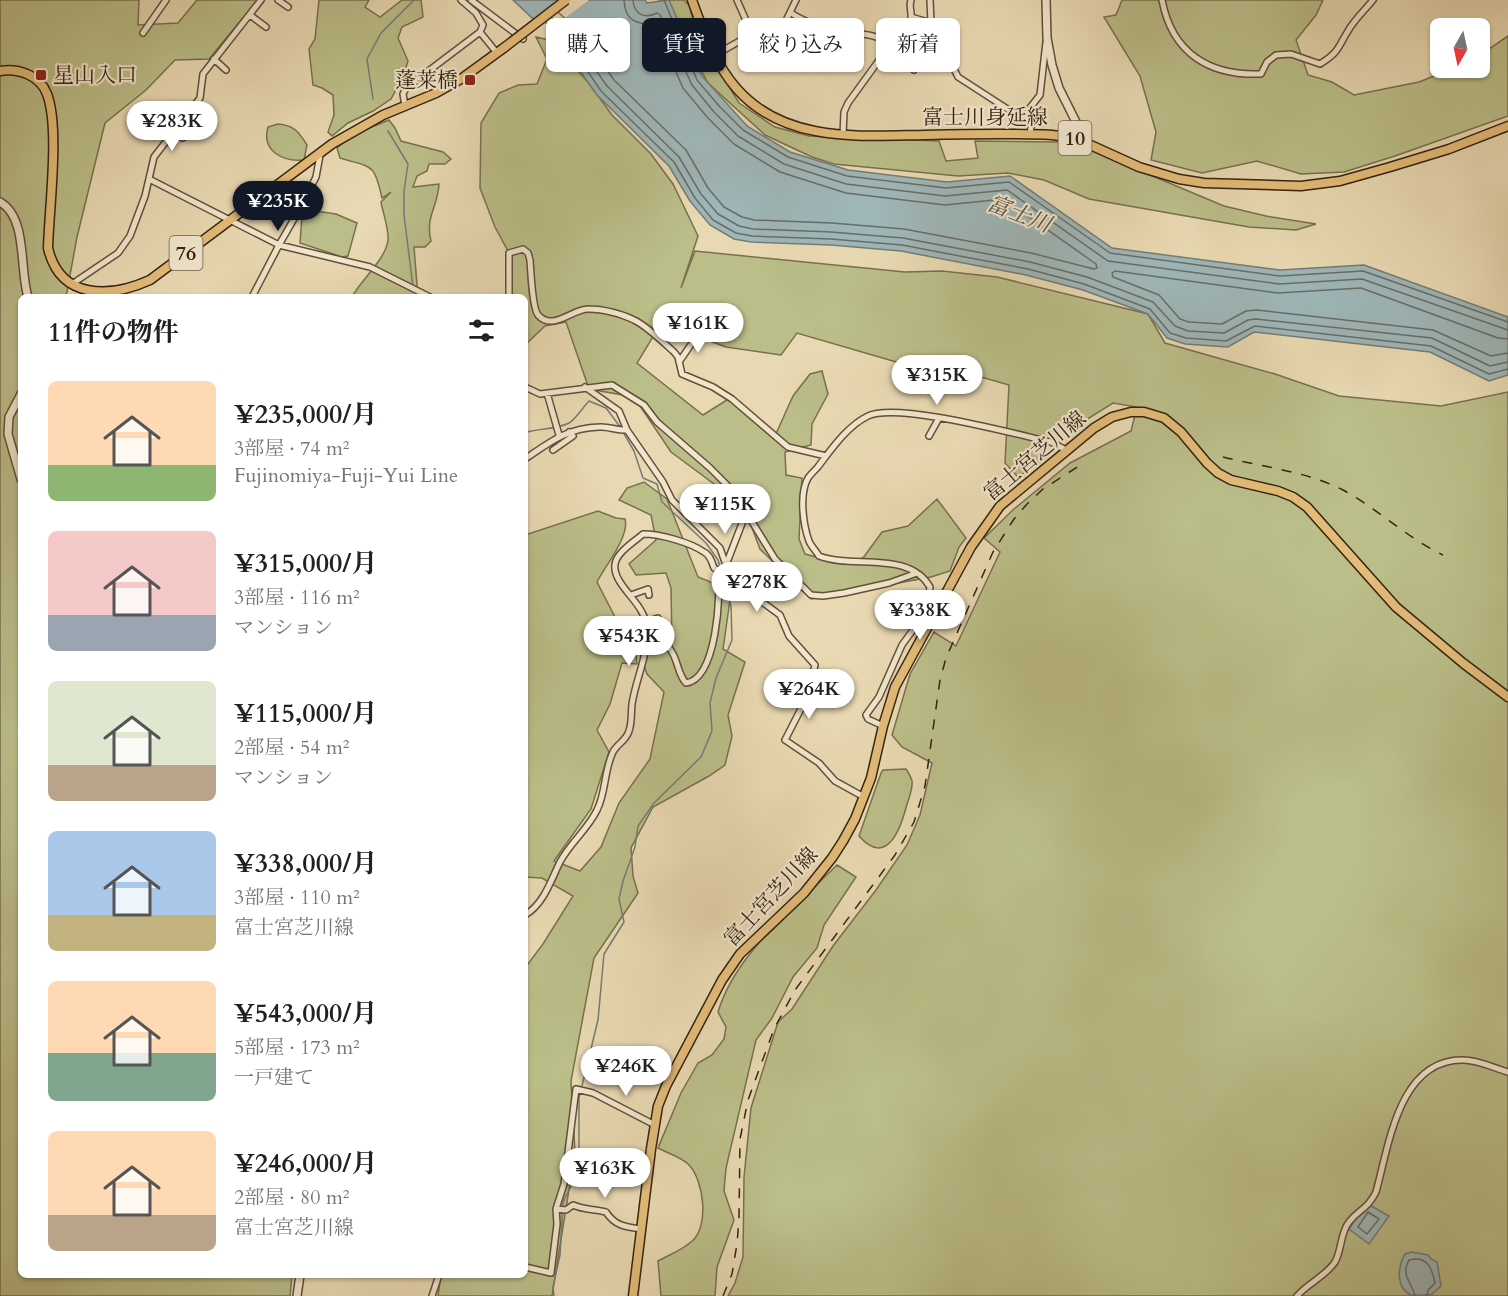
<!DOCTYPE html>
<html lang="ja">
<meta charset="utf-8">
<style>
body{margin:0;font-family:Cardo,"Noto Serif JP",serif;background:#f6f6f6;color:#202124;height:100vh;display:flex;flex-direction:column;font-size:22px;white-space:nowrap}
*{box-sizing:border-box;margin:0}
p{font-size:20px;color:#757577}
.icon{flex:none;width:33px;height:33px;fill:none;stroke:currentColor;stroke-width:2;stroke-linecap:round;stroke-linejoin:round}
.map{position:relative;flex:1;overflow:hidden}
.side{position:absolute;left:18px;top:294px;width:510px;height:984px;display:flex;flex-direction:column;background:#fff;border-radius:9px;box-shadow:0 2px 4px #0004}
.side>*{flex:none}
.hud{position:absolute;left:546px;top:18px;width:570px;height:54px;display:flex;gap:12px}
.needle{width:39px;rotate:189deg}
.buttons{position:absolute;left:1430px;top:18px;display:grid;gap:12px}
.buttons a{display:grid;place-items:center;width:60px;height:60px;border-radius:9px;background:#fff;box-shadow:0 2px 4px #0004;font-size:30px}
.price{position:absolute;translate:-50% -51px;padding:0 14px;border-radius:21px;background:#fff;color:#222;font-size:20px;line-height:39px;filter:drop-shadow(0 2px 3px #0008)}
.price::after{content:'';position:absolute;left:50%;top:36px;width:18px;height:14px;margin-left:-9px;background:inherit;clip-path:polygon(0 0,100% 0,50% 100%)}
.price.on{background:#111827;color:#fff}
ul{padding:0;list-style:none}
li{display:flex;align-items:center;gap:18px;height:150px;padding:0 30px}
li span{display:grid;place-items:center;flex:none;width:168px;height:120px;border-radius:9px;color:#555}
li>.icon{margin-inline-start:auto}
span .icon{width:72px;height:72px;fill:#fffc;stroke-width:1}
li b{font-size:26px}
h2{display:flex;justify-content:space-between;align-items:center;height:72px;padding:0 30px;font-size:26px}
.pill{padding:0 21px;border-radius:9px;background:#fff;box-shadow:0 2px 4px #0004;font-size:21px;line-height:54px}
.pill.on{background:#111827;color:#fff}
.map>svg:first-child{display:block}
.green{fill:#bbbe89;stroke:#78704e;stroke-width:1.5}
.water{fill:#9eb7b9;stroke:#747c76;stroke-width:1.5}
.pier{fill:#e9d9b2}
.lines{fill:none;stroke-linecap:round;stroke-linejoin:round}
.shore{stroke:#696d66;stroke-width:1.5}
.stream{stroke:#747c76;stroke-width:1.5}
.minor-casing{stroke:#61503a;stroke-width:8}
.tertiary-casing{stroke:#61503a;stroke-width:10}
.primary-casing{stroke:#342312;stroke-width:11}
.minor{stroke:#f1e6cd;stroke-width:5}
.tertiary{stroke:#f1e6cd;stroke-width:7}
.primary{stroke:#e4bc79;stroke-width:8}
.rail{stroke:#342312;stroke-width:1.5;stroke-dasharray:10 10;stroke-linecap:butt}
.primary-bridge-casing{stroke:#342312;stroke-width:11;stroke-linecap:butt}
.primary-bridge{stroke:#e4bc79;stroke-width:8}
.poi-dot{fill:#8f2418;stroke:#f1e6cd;stroke-width:2}
.labels{text-anchor:middle;dominant-baseline:central;stroke-width:4.5;stroke-linejoin:round;paint-order:stroke}
.shield{fill:#f1e6cd;stroke:#6d5e4a;stroke-width:1.5}
.shield-label{font-size:20px;font-weight:bold;fill:#342312}
.poi-label{font-size:21px;fill:#342312;stroke:#f1e6cd;text-anchor:start}
.street-label{font-size:21px;fill:#342312;stroke:#f1e6cd}
.water-label{font-size:22px;font-style:italic;fill:#544f44;stroke:#f1e6cd}
</style>
<div class="map">
<svg width="1508" height="1296" viewBox="0 0 1508 1296">
<rect width="100%" height="100%" fill="#e9d9b2"/>
<filter id="stains"><feTurbulence type="fractalNoise" baseFrequency=".00333" numOctaves="4"/><feColorMatrix values="0 0 0 0 .2 0 0 0 0 .09 0 0 0 0 .02 0 0 0 .5 -.17"/></filter>
<radialGradient id="worn" r=".72"><stop offset=".6" stop-color="#630" stop-opacity="0"/><stop offset="1" stop-color="#630" stop-opacity=".3"/></radialGradient>
<!-- green -->
<path class="green" d="M0,0h139l-1,25 40,-2 19,-23h61l-49,59 -34,1 -29,30 -41,33 -28,114 -11,60h-45v978h271l-2,21h-290z
M319,0h50l-4,7 15,10 22,-17h19l2,17 -21,10 -4,11 10,23 -5,16 -12,22 -18,12 -25,12 -16,13 -4,-4 6,-17 -1,-20 -11,-7 -9,-3 -4,-36 6,-10z
M659,0h25l5,5 8,30 42,68 36,24 34,9 130,5 7,20 32,-3 -3,-17 83,1 30,7 136,57 42,10 50,8 -20,6 -47,-3 -160,-28 -45,-19 -36,-7 -50,3 -124,-12 -22,-7 -47,-22 -57,-52 -18,-33z
M1122,0h201l-7,15 -20,25 12,35 24,7 22,13 65,-13 35,-14h25v-12l29,-20v80l-113,40 -51,16 -43,2 -44,-13 -55,12 -51,-13 5,-28 -16,-56 -36,-59 12,-2z
M536,37l13,3 39,42 24,33 39,39 22,30 25,52 -17,52 14,-37 210,21 37,-1 55,6 151,37 17,29 110,31 64,22 102,10 67,-14v904h-780l7,-13 8,-26 1,-80 7,-69 27,-86 14,-13 41,-63 43,-56 31,-45 13,-30 12,-52 -30,-16 -10,-12 18,-61 24,-42 22,14 44,-94 -16,-14 30,-29 56,-46 61,-32 6,-24 -24,-4 -35,22 -13,-4c-17,12 -24,14 -19,36l-28,20 -13,-14 4,-78 -59,-17 -40,-2 -113,-33 -16,22 -55,-8 -59,-22 -13,10 -17,28 66,52 27,-17 45,38 18,-40 17,-22 12,-3 6,23 -16,30 -1,21 -26,7 1,23 16,3 -3,61 6,15 37,10 21,-6 19,-26 26,-6 29,-27 29,39 -7,9 -9,24 -19,6 -120,22 -51,-50 -12,-32 -7,-13 -70,-52 -37,-55 -45,-8 -23,-67 -21,4 -20,19v-48h-13l-3,-44 -14,-26 -15,-39 1,-65 18,-30 19,-8 19,-1 10,-25z
M389,120l6,8 6,13 42,11 8,7 -6,5h-16l-2,7 -10,5 -4,11 26,-3c-1,23 -14,32 -8,57l-6,6h-11l4,50h-66c9,-17 34,-38 36,-57 1,-11 -5,-27 -7,-38l10,-10 -9,6c-8,-36 -10,-30 -42,-40l-3,-10 15,-13z
M278,124c16,1 21,8 29,21l-3,15c-21,2 -43,-9 -36,-33z
M309,210l27,4 21,9 -9,33 -6,1 -42,-14 2,-27z
M644,482l23,17 31,78 25,10 7,13 -7,49 22,13 -17,53 4,21 -7,29 -16,11 -56,31 -22,41 2,28 5,17 -44,65 -23,123 4,71 -23,144h-114l3,-21h84v-307l18,-24 30,-48 -31,-18 -17,-1v-342l73,-24 18,7 9,1c5,17 -20,47 -28,63l18,35 19,19 3,28 -15,-1 -12,41 -13,26 12,22 -18,57 -37,52 26,10 21,-24 18,-44 31,-44 14,-67 -17,-18 -9,-26 34,-3 -1,-57 -5,-15 -30,2 -7,-11 27,-24 -5,-25 -32,-15 8,-12z
M906,769c2,3 5,8 6,12 1,7 -3,17 -5,23 -6,24 -20,64 -48,32l22,-63 2,-3z
M837,865l19,12 -32,48 -7,23 -24,29 -21,41 -16,22 -30,128 -2,23 10,29 -17,47 -2,29h-54l-3,-35c11,-6 24,-11 33,-19 19,-14 13,-63 -3,-78 -7,-7 -21,-11 -30,-16l23,-55 17,-30 14,-8 12,-16 2,-12 -8,-15c17,-58 77,-105 119,-147z"/>
<!-- water -->
<path class="water" d="M513,0h132l2,3 22,-3 33,76 45,50 43,26 58,18 99,12 63,-6 102,72 168,22 84,-5 144,52v58l-19,6 -59,-29 -176,-20 -26,15 -43,-3 -18,-6 -19,-24 -65,-24 -57,-15 -125,-24 -70,-6 -80,-3 -17,-3 -24,-14 -20,-24 -21,-35 -72,-71 -33,-47z
M1366,1203l23,13 -20,28 -20,-15z
M1412,1252l16,3 3,4 6,3 4,24 -10,9c-7,-1 -14,1 -20,0 -16,-7 -13,-29 -6,-41z"/>
<!-- pier -->
<path class="pier" d="M566,0h23l-45,34 -10,-10z"/>
<g class="lines">
<!-- shore -->
<path class="shore" d="M633,0c1,15 12,19 24,13l3,2 32,70 22,27 24,24 46,28 62,20 99,12 62,-6 101,71 171,23 83,-5 146,51
M664,0l33,80 23,27 23,23 45,27 59,19 99,12 63,-6 101,71 170,23 83,-5 145,51
M559,13l23,21 32,46 72,70 22,38 16,19 18,10 12,3 78,3 72,6 127,24 63,16 3,-1 -1,-4 -92,-65 -59,6 -99,-12 -66,-21 -46,-28 -27,-27 -24,-29 -27,-62c-18,-3 -31,-3 -32,-26
M552,18l22,22 33,46 72,71 22,37 17,20 21,12 14,3 78,3 72,6 127,24 57,15 66,25 22,24 13,5 36,2 24,-13 8,-1 176,19 58,28 18,-4
M546,23l23,21 32,47 73,71 21,36 18,22 23,13 16,3 79,3 71,6 126,24 56,15 66,25 20,24 16,5 40,3 29,-15 176,20 58,28 19,-5
M1508,339l-10,-1 -137,-50 -83,5 -163,-22 -3,2 1,4 46,18 21,24 9,3 33,2 24,-13 11,-1 176,20 58,26 17,-3
M1368,1212l11,7 -12,15 -9,-7z
M1415,1296c-3,-14 -15,-21 -6,-36 18,-5 23,8 26,23l-7,7 -1,6"/>
<!-- stream -->
<path class="stream" d="M373,99l-6,-40 14,-26 33,-33
M388,131l20,33 -4,27v24l9,72
M525,433c14,-5 30,-3 44,-10 7,-4 14,-16 20,-22l17,7 15,20
M554,1296l-1,-9 7,-32 3,-53 10,-20 6,-36v-48l19,-78 6,-66 20,-32 -5,-23 4,-18 12,-34 3,-21 16,-23 47,-46 11,-26 -2,-28 6,-25 16,-38 -1,-34 -13,-46 -12,-17 -44,-41 -5,-18 -14,-6 -9,-27 -11,-19"/>
<defs>
<path id="minor" d="M278,0l10,7
M471,0l52,39
M930,0l1,23 27,54 51,33 23,10 -2,14
M1162,0c10,53 47,76 99,74l6,-12 9,-7 15,-1 29,10c19,-12 17,-15 28,-33 6,-11 17,-21 25,-31
M791,13c18,12 40,17 62,20 7,1 16,1 23,4 14,4 26,24 38,33
M250,15l16,12
M911,17l20,6
M480,32l17,21
M143,33l23,-33
M780,33l16,-33
M752,34l6,13 11,-4
M715,55l37,-21 -15,-34
M214,59l12,11
M169,105l8,3 9,9
M405,106l-2,-12 3,-6 74,-56 3,-7 -7,-12 -15,-13
M1028,117l1,-8 11,-14 6,-53
M171,134l12,4
M843,135l1,-23 4,-9 42,-58c10,-6 22,-17 21,-31 0,-5 -2,-8 0,-14
M149,179l130,66 91,22 60,30
M72,284l46,-31 12,-17 15,-40 9,-39 46,-59 3,-24 58,-74
M252,297l27,-52 24,-42 13,-26 4,-22
M509,297v-44l14,-4 5,4 2,7c1,12 2,47 8,55 15,17 35,-7 51,-6 14,0 33,5 45,11 13,6 29,22 40,32l4,5 4,17 31,13 19,12 56,48 38,9
M679,362l20,-29
M525,387l15,7 72,-9 32,20 13,17 53,46 23,23 42,68 36,36 12,1 21,-3 45,-10 28,-10
M585,387l34,24 8,19 36,52 9,18 48,48 13,37 7,7 25,12 15,11 9,21 26,29 -8,32 -22,43 34,23 16,18 29,16
M547,393l12,42
M929,436l10,-18
M553,450l20,-14 -4,-4
M525,459c25,-17 42,-31 74,-32 11,-1 17,4 28,3
M726,565l20,-52
M631,595l17,-6 1,6
M646,622l12,-4
M883,726l-15,-7 -2,-4 13,-18 23,-52 24,-33 4,-25c-21,-37 -77,-18 -111,-31 -3,-5 -8,-10 -10,-15 -6,-17 -10,-47 -1,-63 3,-4 6,-7 9,-10 14,-18 30,-42 51,-52 29,-14 147,18 183,26l15,8
M525,915c19,-11 26,-35 35,-53 10,-19 28,-33 37,-52 9,-17 7,-40 16,-58 4,-8 13,-11 16,-21 3,-8 2,-18 3,-27 4,-27 19,-54 14,-81 -4,-22 -34,-39 -31,-59 2,-12 19,-22 28,-30 17,0 46,8 61,18 6,3 8,10 10,16l4,2c3,24 -1,109 -32,113 -9,-9 -8,-26 -17,-35 -6,-5 -17,-2 -24,-3 -14,-1 -25,-6 -38,-11
M556,1209l10,1 7,-5c11,5 22,4 33,7 9,14 20,15 35,17
M525,1267l26,6 6,-49 -1,-15 8,-25 12,-95 17,4 62,32
M432,1296l7,-21
M1297,1296c11,-13 29,-20 38,-34 7,-12 5,-29 14,-40 10,-13 18,-12 27,-30 13,-47 23,-133 87,-132 16,0 30,8 45,12"/>
<path id="tertiary" d="M1046,0l1,38 5,27 7,23 17,34 -1,16
M0,202c28,16 19,67 28,95
M21,394l-12,23 -1,17 13,45
M297,1296l3,-21"/>
<path id="primary" d="M692,0c11,31 23,64 45,89 48,54 122,47 188,46 42,-1 85,-2 127,0l23,3 64,29 40,12 25,4 97,3 39,-5 50,-14 59,-18 59,-23
M0,71c18,-3 40,4 47,23 13,34 2,115 1,154 12,52 62,50 102,32l182,-136 51,-29 53,-22 25,-14 44,-32
M633,1296l18,-147 7,-43 8,-20 56,-106 18,-26 64,-61 28,-35 11,-17 12,-22 16,-41 12,-52 12,-39 76,-140 29,-41 94,-78 18,-11 19,-5h13l20,6 17,14 26,31 11,10 13,7 47,11 15,6 14,10 89,100 67,56 45,34"/>
</defs>
<!-- minor casing -->
<use href="#minor" class="minor-casing"/>
<!-- tertiary casing -->
<use href="#tertiary" class="tertiary-casing"/>
<!-- primary casing -->
<use href="#primary" class="primary-casing"/>
<!-- minor -->
<use href="#minor" class="minor"/>
<!-- tertiary -->
<use href="#tertiary" class="tertiary"/>
<!-- primary -->
<use href="#primary" class="primary"/>
<!-- rail -->
<path class="rail" d="M1223,457c39,10 83,14 120,33 35,19 64,48 100,65
M723,1296l9,-22 5,-30 2,-25 1,-80 8,-39 26,-71 21,-39 100,-135 19,-33 11,-36 15,-106 6,-22 47,-106 21,-33 13,-15 16,-15 39,-25"/>
<defs>
<path id="primary-bridge" d="M505,47l61,-47"/>
</defs>
<!-- primary-bridge casing -->
<use href="#primary-bridge" class="primary-bridge-casing"/>
<!-- primary-bridge -->
<use href="#primary-bridge" class="primary-bridge"/>
</g>
<!-- markers -->
<g class="poi-dot">
<rect x="35" y="69" width="12" height="12" rx="3"/>
<rect x="464" y="74" width="12" height="12" rx="3"/>
</g>
<g class="labels">
<!-- shield labels -->
<g class="shield">
<rect x="1058.5" y="121" width="33" height="34" rx="4.5"/>
<rect x="169.5" y="236" width="33" height="34" rx="4.5"/>
</g>
<g class="shield-label">
<text x="1075" y="138">10</text>
<text x="186" y="253">76</text>
</g>
<!-- poi labels -->
<g class="poi-label">
<text x="53" y="75">星山入口</text>
<text x="458" y="80" text-anchor="end">蓬莱橋</text>
</g>
<!-- street labels -->
<g class="street-label">
<text x="985" y="117">富士川身延線</text>
<text transform="translate(1035 456) rotate(-40)">富士宮芝川線</text>
<text transform="translate(771 897) rotate(-47)">富士宮芝川線</text>
</g>
<!-- water labels -->
<g class="water-label">
<text transform="translate(1019 214) rotate(21)">富士川</text>
</g>
</g>
<rect width="100%" height="100%" filter="url(#stains)"/>
<rect width="100%" height="100%" fill="url(#worn)"/>
</svg>
<div class="buttons">
<a><svg class="needle" viewBox="-14 -14 28 28"><path d="M0-13l5 13h-10z" fill="#e53935"/><path d="M0 13l5-13h-10z" fill="#757577"/></svg></a>
</div>
<b class="price" style="left:172px;top:152px">¥283K</b>
<b class="price on" style="left:278px;top:232px">¥235K</b>
<b class="price" style="left:698px;top:354px">¥161K</b>
<b class="price" style="left:937px;top:406px">¥315K</b>
<b class="price" style="left:725px;top:535px">¥115K</b>
<b class="price" style="left:757px;top:613px">¥278K</b>
<b class="price" style="left:920px;top:641px">¥338K</b>
<b class="price" style="left:629px;top:667px">¥543K</b>
<b class="price" style="left:809px;top:720px">¥264K</b>
<b class="price" style="left:626px;top:1097px">¥246K</b>
<b class="price" style="left:605px;top:1199px">¥163K</b>
<div class="hud">
<a class="pill">購入</a>
<a class="pill on">賃貸</a>
<a class="pill">絞り込み</a>
<a class="pill">新着</a>
</div>
<section class="side">
<h2>11件の物件<svg class="icon" aria-label="filters" viewBox="0 0 24 24"><path d="M4 7h16M4 17h16"/><circle cx="9" cy="7" r="2"/><circle cx="15" cy="17" r="2"/></svg></h2>
<ul>
<li><span style="background:linear-gradient(#ffd9b3 70%,#8fb573 0)"><svg class="icon" aria-label="home" viewBox="0 0 24 24"><path d="M3 11l9-7 9 7M6 9v11h12V9"/></svg></span><div><b>¥235,000/月</b><p>3部屋 · 74 m²</p><p>Fujinomiya-Fuji-Yui Line</p></div></li>
<li><span style="background:linear-gradient(#f6c9c9 70%,#9aa5b1 0)"><svg class="icon" aria-label="home" viewBox="0 0 24 24"><path d="M3 11l9-7 9 7M6 9v11h12V9"/></svg></span><div><b>¥315,000/月</b><p>3部屋 · 116 m²</p><p>マンション</p></div></li>
<li><span style="background:linear-gradient(#dfe7d0 70%,#b9a48a 0)"><svg class="icon" aria-label="home" viewBox="0 0 24 24"><path d="M3 11l9-7 9 7M6 9v11h12V9"/></svg></span><div><b>¥115,000/月</b><p>2部屋 · 54 m²</p><p>マンション</p></div></li>
<li><span style="background:linear-gradient(#a9c7e8 70%,#c2b280 0)"><svg class="icon" aria-label="home" viewBox="0 0 24 24"><path d="M3 11l9-7 9 7M6 9v11h12V9"/></svg></span><div><b>¥338,000/月</b><p>3部屋 · 110 m²</p><p>富士宮芝川線</p></div></li>
<li><span style="background:linear-gradient(#ffd9b3 60%,#7fa58c 0)"><svg class="icon" aria-label="home" viewBox="0 0 24 24"><path d="M3 11l9-7 9 7M6 9v11h12V9"/></svg></span><div><b>¥543,000/月</b><p>5部屋 · 173 m²</p><p>一戸建て</p></div></li>
<li><span style="background:linear-gradient(#ffd9b3 70%,#b9a48a 0)"><svg class="icon" aria-label="home" viewBox="0 0 24 24"><path d="M3 11l9-7 9 7M6 9v11h12V9"/></svg></span><div><b>¥246,000/月</b><p>2部屋 · 80 m²</p><p>富士宮芝川線</p></div></li>
</ul>
</section>
</div>
